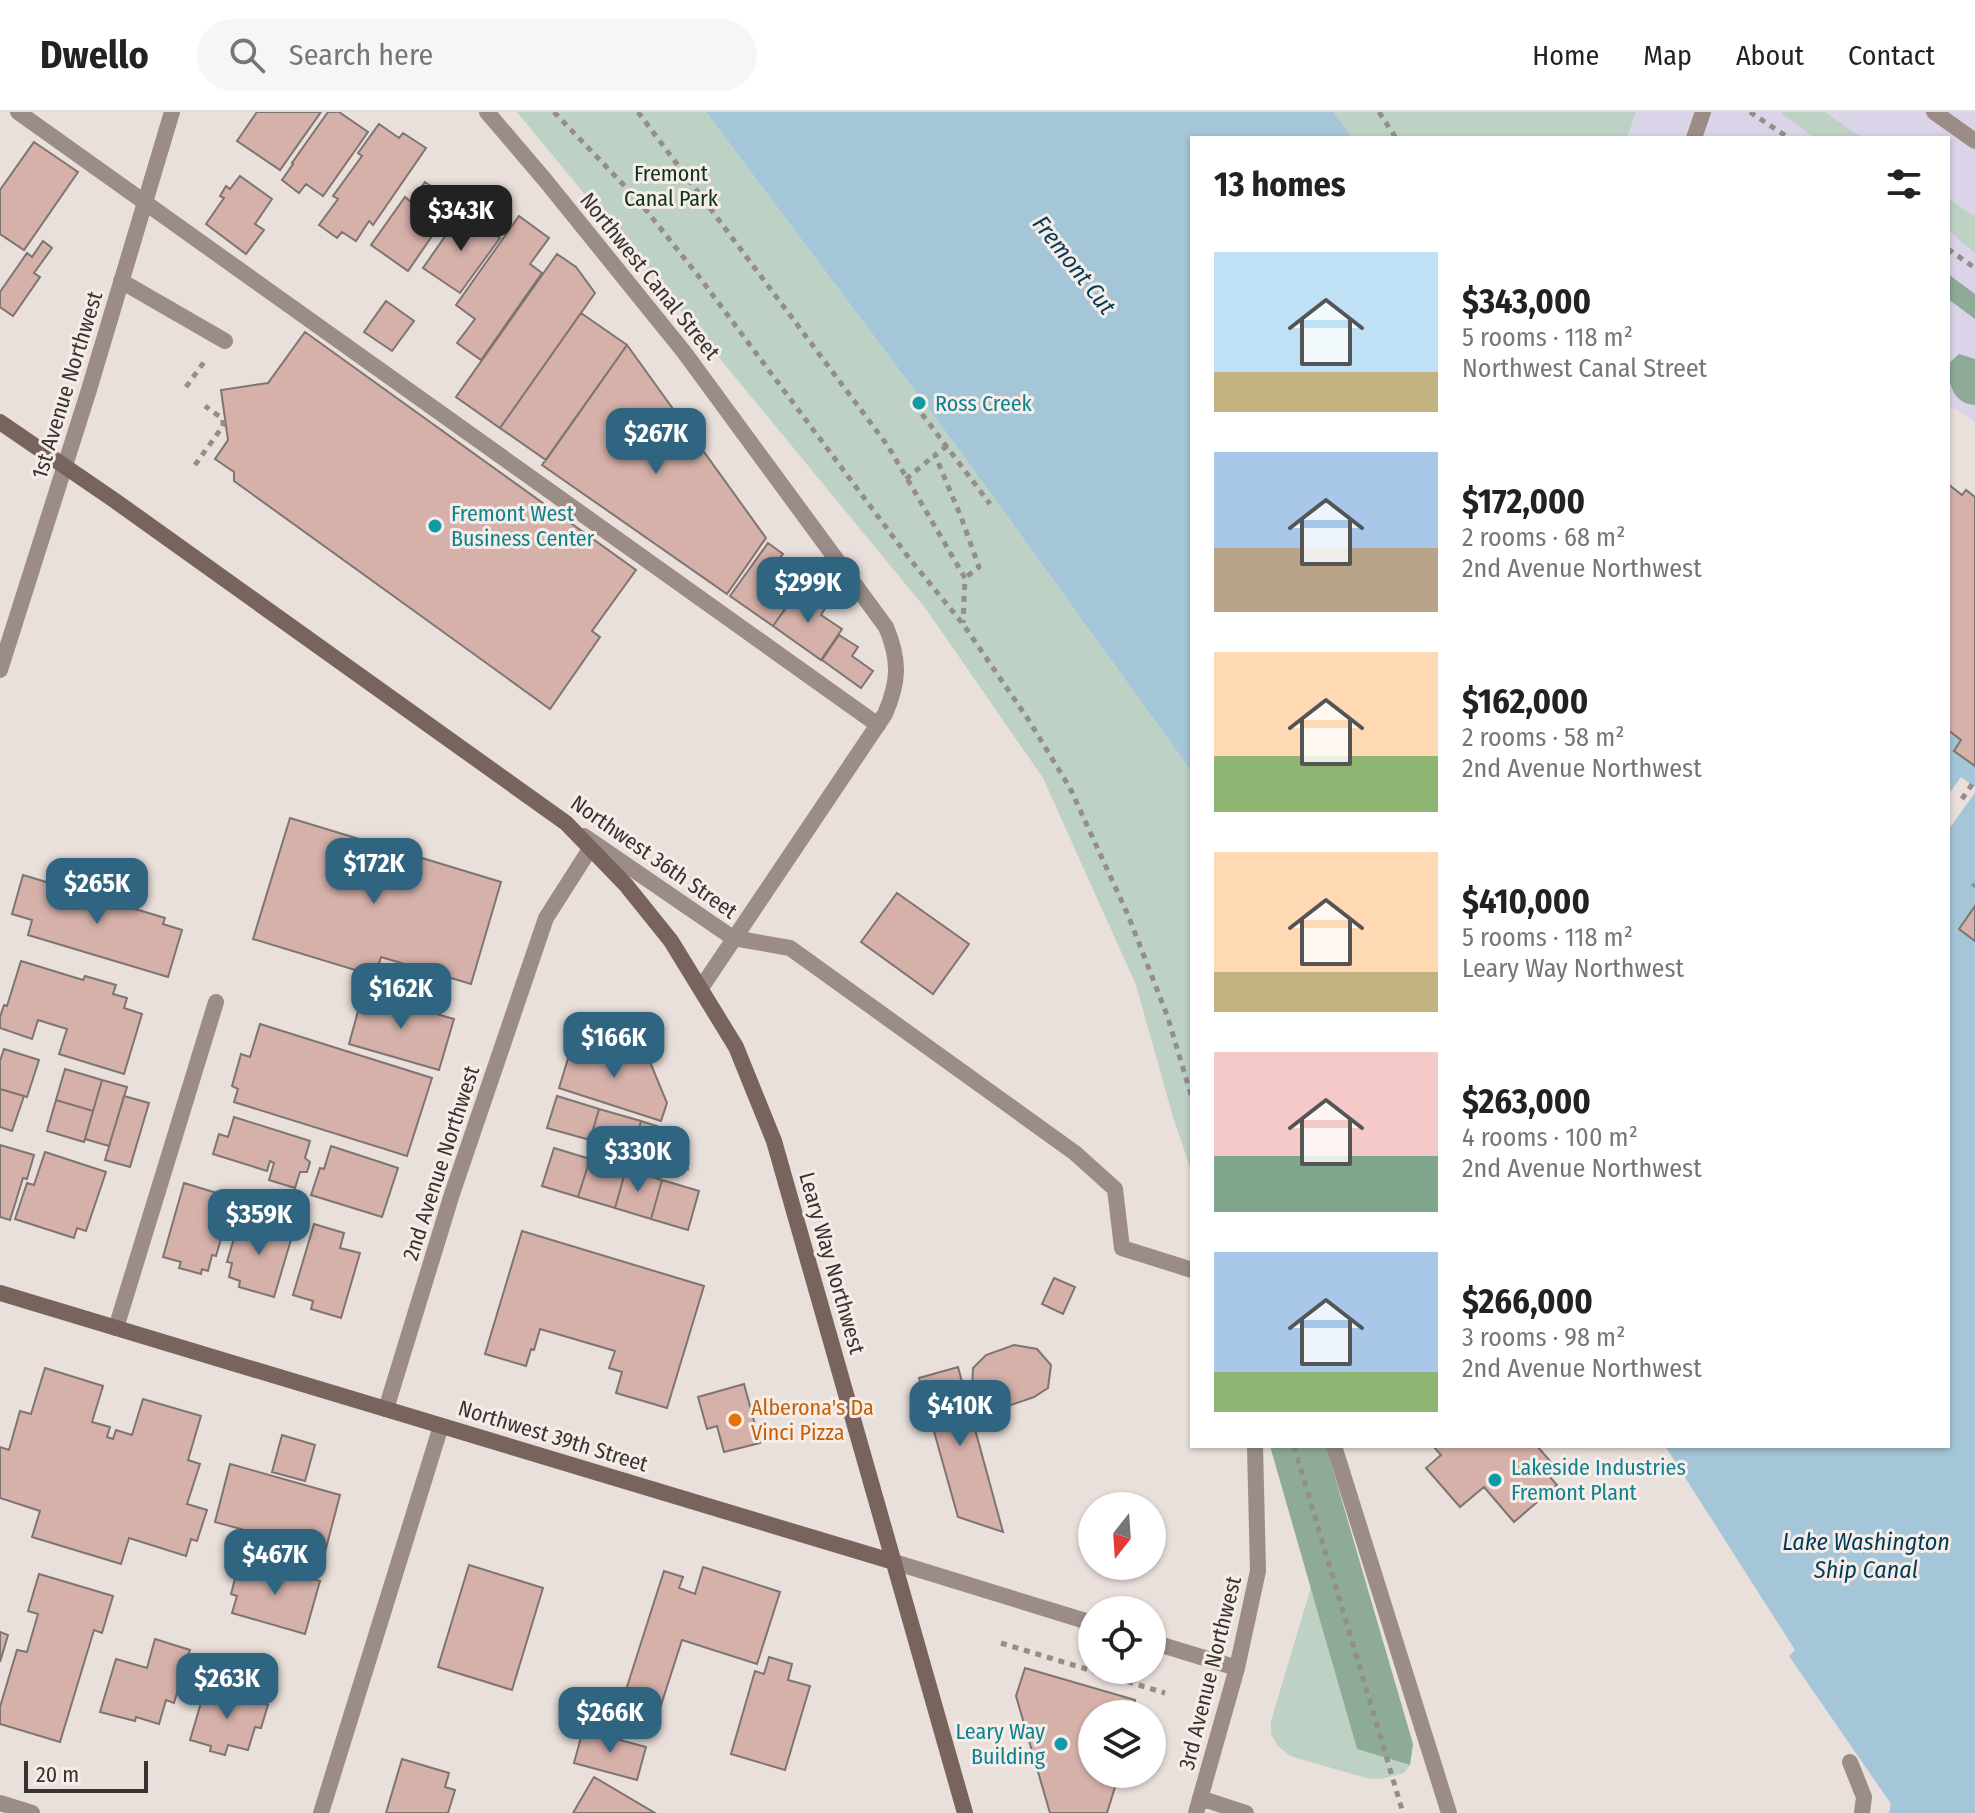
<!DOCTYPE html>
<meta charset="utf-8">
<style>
body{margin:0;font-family:"Fira Sans Condensed",sans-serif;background:#f6f6f6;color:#222;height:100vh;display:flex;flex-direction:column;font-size:30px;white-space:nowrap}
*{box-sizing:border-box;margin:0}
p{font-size:26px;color:#767676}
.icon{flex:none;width:44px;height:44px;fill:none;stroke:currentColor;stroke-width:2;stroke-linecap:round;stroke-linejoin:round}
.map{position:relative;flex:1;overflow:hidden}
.drawer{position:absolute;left:1190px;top:24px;width:760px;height:1312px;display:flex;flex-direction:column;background:#fff;border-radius:0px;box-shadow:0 2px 6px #0004}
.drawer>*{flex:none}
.needle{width:52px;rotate:197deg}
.fabs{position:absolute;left:1078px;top:1380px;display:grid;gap:16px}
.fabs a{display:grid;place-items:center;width:88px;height:88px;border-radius:50%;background:#fff;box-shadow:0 2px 6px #0004;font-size:40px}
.scale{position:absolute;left:24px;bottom:20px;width:124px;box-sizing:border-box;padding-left:8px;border:4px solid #373331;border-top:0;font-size:22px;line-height:28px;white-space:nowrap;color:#373331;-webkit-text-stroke:6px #f6ece8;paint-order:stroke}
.price{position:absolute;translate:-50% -68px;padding:0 18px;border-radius:16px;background:#306581;color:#fff;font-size:26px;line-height:52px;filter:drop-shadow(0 2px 4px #0008)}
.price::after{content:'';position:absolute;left:50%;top:48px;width:24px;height:18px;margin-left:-12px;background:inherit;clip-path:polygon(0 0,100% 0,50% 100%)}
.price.on{background:#222;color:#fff}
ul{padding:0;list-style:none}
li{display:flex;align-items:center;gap:24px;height:200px;padding:0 24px}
li span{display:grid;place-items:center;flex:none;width:224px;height:160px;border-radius:0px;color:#555}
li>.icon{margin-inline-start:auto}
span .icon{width:96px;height:96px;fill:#fffc;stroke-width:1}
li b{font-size:34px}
h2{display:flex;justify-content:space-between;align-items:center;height:96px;padding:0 24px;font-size:34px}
header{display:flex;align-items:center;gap:48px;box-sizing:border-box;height:112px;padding:0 40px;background:#fff;border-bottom:2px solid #e0e0e0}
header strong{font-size:38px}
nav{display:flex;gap:44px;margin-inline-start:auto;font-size:28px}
.search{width:560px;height:72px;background:#f6f6f6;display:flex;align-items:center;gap:20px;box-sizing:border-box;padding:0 28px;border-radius:44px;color:#767676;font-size:30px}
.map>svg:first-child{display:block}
.education{fill:#dbd4e9}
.green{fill:#bdd2c4}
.forest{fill:#8dab97}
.water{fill:#a5c5d8}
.pier{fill:#e9dfdb}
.building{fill:#d6b1aa;stroke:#7e7573;stroke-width:2}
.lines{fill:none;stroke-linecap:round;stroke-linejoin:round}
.path{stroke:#948d8a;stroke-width:5;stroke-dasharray:6 6;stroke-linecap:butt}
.lane{stroke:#9b8c87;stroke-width:16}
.street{stroke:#9b8c87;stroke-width:16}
.secondary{stroke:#78635d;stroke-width:16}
.culture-dot{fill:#0f9aa8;stroke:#f6ece8;stroke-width:3}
.food-dot{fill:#e8710a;stroke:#f6ece8;stroke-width:3}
.labels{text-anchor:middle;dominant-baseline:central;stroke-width:6;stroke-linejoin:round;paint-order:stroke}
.park-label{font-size:22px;fill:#0c341f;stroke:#f6ece8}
.street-label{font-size:22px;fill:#373331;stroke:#f6ece8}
.culture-label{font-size:22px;fill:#0d838f;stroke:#f6ece8;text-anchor:start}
.food-label{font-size:22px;fill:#c56008;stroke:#f6ece8;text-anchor:start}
.water-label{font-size:24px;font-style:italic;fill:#003c58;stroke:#f6ece8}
</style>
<header>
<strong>Dwello</strong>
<div class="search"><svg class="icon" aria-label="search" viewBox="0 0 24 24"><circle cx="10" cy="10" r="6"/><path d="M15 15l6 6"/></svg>Search here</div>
<nav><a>Home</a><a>Map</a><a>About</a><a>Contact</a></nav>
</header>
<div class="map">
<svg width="1975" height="1701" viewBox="0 0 1975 1701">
<rect width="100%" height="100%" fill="#e9dfdb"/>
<!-- education -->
<path class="education" d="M1585,0h390v310l-27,-18v-266h-340z"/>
<!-- green -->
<path class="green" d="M517,0h189l260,347 226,313v401l-19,-56 -37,-132 -93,-207 -117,-169z
M1333,0h303l-9,26h-275z
M1782,0h43l37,26h-47l-31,-22z
M1948,86l27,19v36l-27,-23z
M1311,1475l46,162 53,16 -6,8 -23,6 -15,-1 -76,-22 -12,-10 -7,-12v-13z"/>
<!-- forest -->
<path class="forest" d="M1948,162l27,20v25l-27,-20z
M1959,242l16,5v46c-22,-1 -27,-22 -27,-41z
M1270,1334h56l87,298 -3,21 -53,-16z"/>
<!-- water -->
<path class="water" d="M706,0h627l19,26h-160v634l-226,-313z
M1948,563l27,5v1133h-86l2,-9 -102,-148 6,-6 -130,-204h283z"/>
<!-- pier -->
<path class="pier" d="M1961,665l14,10v6l-27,37v-35z"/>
<!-- building -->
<path class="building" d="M257,0h64l-41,58 -43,-29z
M328,0h11l29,20 -45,64 -17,-12 -7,9 -17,-13 11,-16 -1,-1z
M379,12l20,14 4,-5 23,15 -53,77 -4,-4 -13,20 -14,-9 -5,6 -18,-13 19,-26 -5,-3 29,-40 -4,-3z
M34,30l44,30 -54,78 -24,-16v-44z
M240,64l32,23 -17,25 9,6 -18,24 -40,-30 18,-26 -4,-2 6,-10 4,3z
M425,70l26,18 -14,21 4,2 -33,48 -37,-26 34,-48 6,5z
M462,100l38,26 -40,55 -37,-25z
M519,104l30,22 -19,26 12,9 -61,87 -24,-17 18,-24 -19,-14z
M43,129l9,7 -18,25 6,4 -27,39 -13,-9v-15l27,-39 5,4z
M557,142l19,13 19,26 -95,135 -44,-31z
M386,189l28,20 -22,30 -28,-19z
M581,201l46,32 -81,115 -46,-32z
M305,220l331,238 -44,61 8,6 -50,72 -316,-228v-9l-19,-13 13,-19 -7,-50 47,-7z
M627,233l139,193 -39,56 -185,-129z
M1948,372l14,11 4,-5 9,7v269l-21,-15 7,-11 -13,-10z
M768,431l15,11 -4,5 27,19 -33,48 -43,-30z
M800,477l26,18 -5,8 21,14 -21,31 -48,-34z
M839,523l19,12 -6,9 21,15 -12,17 -39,-28z
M290,706l211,64 -30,102 -90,-27 -6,19 -122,-37z
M23,763l142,43 -2,6 19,6 -14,47 -140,-42 4,-15 -20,-6z
M897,781l72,51 -36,50 -72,-52z
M1975,794v35l-16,-12z
M21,849l62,19 2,-4 31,9 -3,9 14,4 -3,10 18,6 -18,60 -65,-20 8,-25 -29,-9 -6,19 -32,-11v-11l4,-12 3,1z
M363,881l91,26 -15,51 -90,-26z
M260,912l172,54 -25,78 -173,-54 4,-13 -6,-3 9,-32 9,3z
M574,927l76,23 17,41 -6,18 -102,-33z
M4,937l35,11 -12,37 -27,-8v-28z
M65,957l37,11 -9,31 -37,-11z
M102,968l25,7 -18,59 -24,-7z
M0,977l24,7 -12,35 -12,-4z
M124,984l25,7 -19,64 -25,-7z
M557,984l42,13 -9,31 -43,-12z
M56,988l37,11 -9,31 -37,-11z
M599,997l42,12 -9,32 -42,-13z
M234,1005l76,24 -5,17 5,4 -3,10h-7l-5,16 -26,-8 5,-17 -4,-2 -3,10 -54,-17 6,-20 9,3z
M641,1009l37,12 10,36 -56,-16z
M0,1033l34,10 -7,24 -4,-1 -13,42 -10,-3z
M331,1034l67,22 -16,49 -71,-22 9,-27 4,1z
M554,1036l36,11 -12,38 -36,-11z
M45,1040l61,20 -20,59 -9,-3 -3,10 -59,-19 12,-36 7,2z
M590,1047l36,10 -11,39 -37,-11z
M626,1057l36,11 -11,39 -36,-11z
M662,1068l37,11 -11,39 -37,-11z
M184,1071l49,15 -17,58 -4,-1 -4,16 -6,-2 -1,5 -22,-6 2,-6 -18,-5z
M244,1106l49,15 -19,64 -35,-10 1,-6 -11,-4 3,-14 -5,-1 7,-24 4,2z
M314,1112l30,9 -4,15 20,5 -19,65 -30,-9 2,-8 -20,-6z
M522,1119l182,55 -37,122 -51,-15 6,-21 -13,-4 6,-17 -75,-22 -6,21 -3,-1 -5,17 -41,-12z
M1054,1166l21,9 -12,27 -21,-10z
M1014,1233l23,4 14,16 -3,23 -14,9 -26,9 -23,-3 -13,-13 1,-22 13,-13z
M958,1255l45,165 -45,-15 -39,-139z
M45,1256l58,18 -11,36 18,5 -3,10 6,2 3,-9 16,5 11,-36 58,17 -13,44 12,4 -13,40 20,6 -10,31 -6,-2 -5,17 -57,-18 -8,26 -89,-27 8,-26 -40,-13v-51l9,3 11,-39 11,3z
M744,1272l16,59 -36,9 -7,-26 -10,3 -9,-32z
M282,1323l33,10 -10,36 -33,-9z
M1433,1334h104l20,23 -8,7 8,9 -43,37 -30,-35 -24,20 -34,-39 15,-13z
M230,1352l110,31 -15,57 -110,-30z
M247,1448l73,21 -15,53 -73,-21 5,-17 -6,-2 5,-19 6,2z
M469,1453l74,23 -31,102 -74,-23z
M703,1455l77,25 -23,72 -75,-24 -29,90 -36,-12 47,-147 19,6 -4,11 16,6z
M39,1462l74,22 -11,37 -8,-3 -34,112 -60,-18v-17l17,-57 10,2 11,-38 -10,-3z
M0,1520l8,3 -8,27z
M155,1527l35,11 -16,53 -8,-3 -7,24 -23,-7 -1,4 -35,-9 16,-53 31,9z
M769,1545l23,7 -4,16 22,6 -25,84 -54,-16 24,-83 9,3z
M1025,1556l110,32 -3,14h-40v60h27l-12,39h-57l-34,-117z
M206,1574l62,19 -7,23 -6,-1 -7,23 -20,-5 -3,10 -15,-4 1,-5 -21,-6z
M583,1618l63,17 -9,33 -63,-17z
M402,1647l47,14 -4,14 10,3 -7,23h-62z
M594,1665l61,36h-82z"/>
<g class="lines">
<!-- path -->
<path class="path" d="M554,0l84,88 62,78 209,280 54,66 65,95 42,69 58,127 39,100 25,83
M638,0l250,334 77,132 -2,45
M1379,0l17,26
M1750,0l39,26
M1948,137l27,19
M186,275l18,-25
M922,302l68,90
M947,334l-12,9 26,62 18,50 -14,11
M195,353l28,-39v-7l-18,-13
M906,367l29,-24
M1962,687l13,-19
M1973,775l2,-3
M1294,1334l109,367
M1001,1531l164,50"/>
<!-- lane -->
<path class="lane" d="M18,0l860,613
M1934,0l41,29
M121,169l104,60
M116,1216l100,-326
M1334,1334l115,367
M1850,1650l14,35 -2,16"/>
<!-- street -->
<path class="street" d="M487,0l58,68 139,172 202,275c14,33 13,55 -1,87l-184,274
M1694,26l9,-26
M0,558l88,-277 84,-281
M584,724l149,102 57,10 285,205 40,36 7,59 70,22
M386,1297l66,-215 94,-276 44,-69
M894,1450l198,61
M1152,1530l85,26
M1200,1686l46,15
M0,1691l32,10
M321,1701l120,-387
M1196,1701l41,-145 21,-97 -3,-125"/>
<!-- secondary -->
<path class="secondary" d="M0,310l114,78 452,323 60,62 45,56 65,106 38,94 191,672
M0,1181l894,269"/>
</g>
<!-- markers -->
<g class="culture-dot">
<circle cx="919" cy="291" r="8"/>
<circle cx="435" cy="414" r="8"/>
<circle cx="1495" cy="1368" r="8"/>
<circle cx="1061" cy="1632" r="8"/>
</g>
<circle class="food-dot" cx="735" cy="1308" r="8"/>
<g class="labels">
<!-- park labels -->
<g class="park-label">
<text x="671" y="61">Fremont<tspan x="671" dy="25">Canal Park</tspan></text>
</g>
<!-- street labels -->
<g class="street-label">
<text transform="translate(650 164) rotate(51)">Northwest Canal Street</text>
<text transform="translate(67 273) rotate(-73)">1st Avenue Northwest</text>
<text transform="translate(654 745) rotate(35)">Northwest 36th Street</text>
<text transform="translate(441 1051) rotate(-72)">2nd Avenue Northwest</text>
<text transform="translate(832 1151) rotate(74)">Leary Way Northwest</text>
<text transform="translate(553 1324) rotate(17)">Northwest 39th Street</text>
<text transform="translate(1210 1561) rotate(-76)">3rd Avenue Northwest</text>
</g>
<!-- culture labels -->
<g class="culture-label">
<text x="935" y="291">Ross Creek</text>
<text x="451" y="401">Fremont West<tspan x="451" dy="25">Business Center</tspan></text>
<text x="1511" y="1355">Lakeside Industries<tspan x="1511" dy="25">Fremont Plant</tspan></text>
<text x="1045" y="1619" text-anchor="end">Leary Way<tspan x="1045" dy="25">Building</tspan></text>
</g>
<!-- food labels -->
<g class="food-label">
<text x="751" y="1295">Alberona's Da<tspan x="751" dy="25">Vinci Pizza</tspan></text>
</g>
<!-- water labels -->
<g class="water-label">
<text transform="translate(1074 153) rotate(52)">Fremont Cut</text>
<text x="1866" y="1430">Lake Washington<tspan x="1866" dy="28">Ship Canal</tspan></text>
</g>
</g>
</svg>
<div class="fabs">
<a><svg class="needle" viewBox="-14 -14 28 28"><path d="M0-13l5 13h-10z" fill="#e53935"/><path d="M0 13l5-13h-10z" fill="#767676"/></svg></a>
<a><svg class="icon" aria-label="locate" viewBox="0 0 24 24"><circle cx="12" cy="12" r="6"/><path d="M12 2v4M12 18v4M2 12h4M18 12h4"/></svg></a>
<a><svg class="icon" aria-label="layers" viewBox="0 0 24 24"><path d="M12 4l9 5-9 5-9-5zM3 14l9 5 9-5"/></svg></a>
</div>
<div class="scale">20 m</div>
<b class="price on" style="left:461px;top:141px">$343K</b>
<b class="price" style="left:656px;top:364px">$267K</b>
<b class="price" style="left:808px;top:513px">$299K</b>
<b class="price" style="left:374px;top:794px">$172K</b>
<b class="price" style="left:97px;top:814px">$265K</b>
<b class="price" style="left:401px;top:919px">$162K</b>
<b class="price" style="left:614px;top:968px">$166K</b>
<b class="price" style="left:638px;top:1082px">$330K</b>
<b class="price" style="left:259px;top:1145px">$359K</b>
<b class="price" style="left:960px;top:1336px">$410K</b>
<b class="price" style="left:275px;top:1485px">$467K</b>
<b class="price" style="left:227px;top:1609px">$263K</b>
<b class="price" style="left:610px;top:1643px">$266K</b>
<section class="drawer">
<h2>13 homes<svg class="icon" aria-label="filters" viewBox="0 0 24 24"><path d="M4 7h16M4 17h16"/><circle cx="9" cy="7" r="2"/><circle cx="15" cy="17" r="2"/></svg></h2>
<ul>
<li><span style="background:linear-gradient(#bfe0f5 75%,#c2b280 0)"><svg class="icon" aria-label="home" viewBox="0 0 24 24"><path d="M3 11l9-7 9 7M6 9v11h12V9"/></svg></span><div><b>$343,000</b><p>5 rooms · 118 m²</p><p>Northwest Canal Street</p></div></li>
<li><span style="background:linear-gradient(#a9c7e8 60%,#b9a48a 0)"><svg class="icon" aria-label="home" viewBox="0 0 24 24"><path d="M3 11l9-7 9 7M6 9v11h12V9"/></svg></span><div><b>$172,000</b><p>2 rooms · 68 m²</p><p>2nd Avenue Northwest</p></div></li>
<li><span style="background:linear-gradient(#ffd9b3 65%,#8fb573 0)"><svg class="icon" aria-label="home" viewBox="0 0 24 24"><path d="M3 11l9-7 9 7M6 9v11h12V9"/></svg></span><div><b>$162,000</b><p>2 rooms · 58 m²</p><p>2nd Avenue Northwest</p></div></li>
<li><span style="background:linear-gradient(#ffd9b3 75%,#c2b280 0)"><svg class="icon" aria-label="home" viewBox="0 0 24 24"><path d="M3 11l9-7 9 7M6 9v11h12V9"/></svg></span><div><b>$410,000</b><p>5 rooms · 118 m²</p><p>Leary Way Northwest</p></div></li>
<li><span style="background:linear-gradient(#f6c9c9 65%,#7fa58c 0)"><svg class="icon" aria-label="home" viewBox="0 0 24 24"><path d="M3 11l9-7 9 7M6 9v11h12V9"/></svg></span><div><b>$263,000</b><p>4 rooms · 100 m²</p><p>2nd Avenue Northwest</p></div></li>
<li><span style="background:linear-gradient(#a9c7e8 75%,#8fb573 0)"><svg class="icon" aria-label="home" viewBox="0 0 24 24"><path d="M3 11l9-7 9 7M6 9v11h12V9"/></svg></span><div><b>$266,000</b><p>3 rooms · 98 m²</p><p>2nd Avenue Northwest</p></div></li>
</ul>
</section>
</div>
